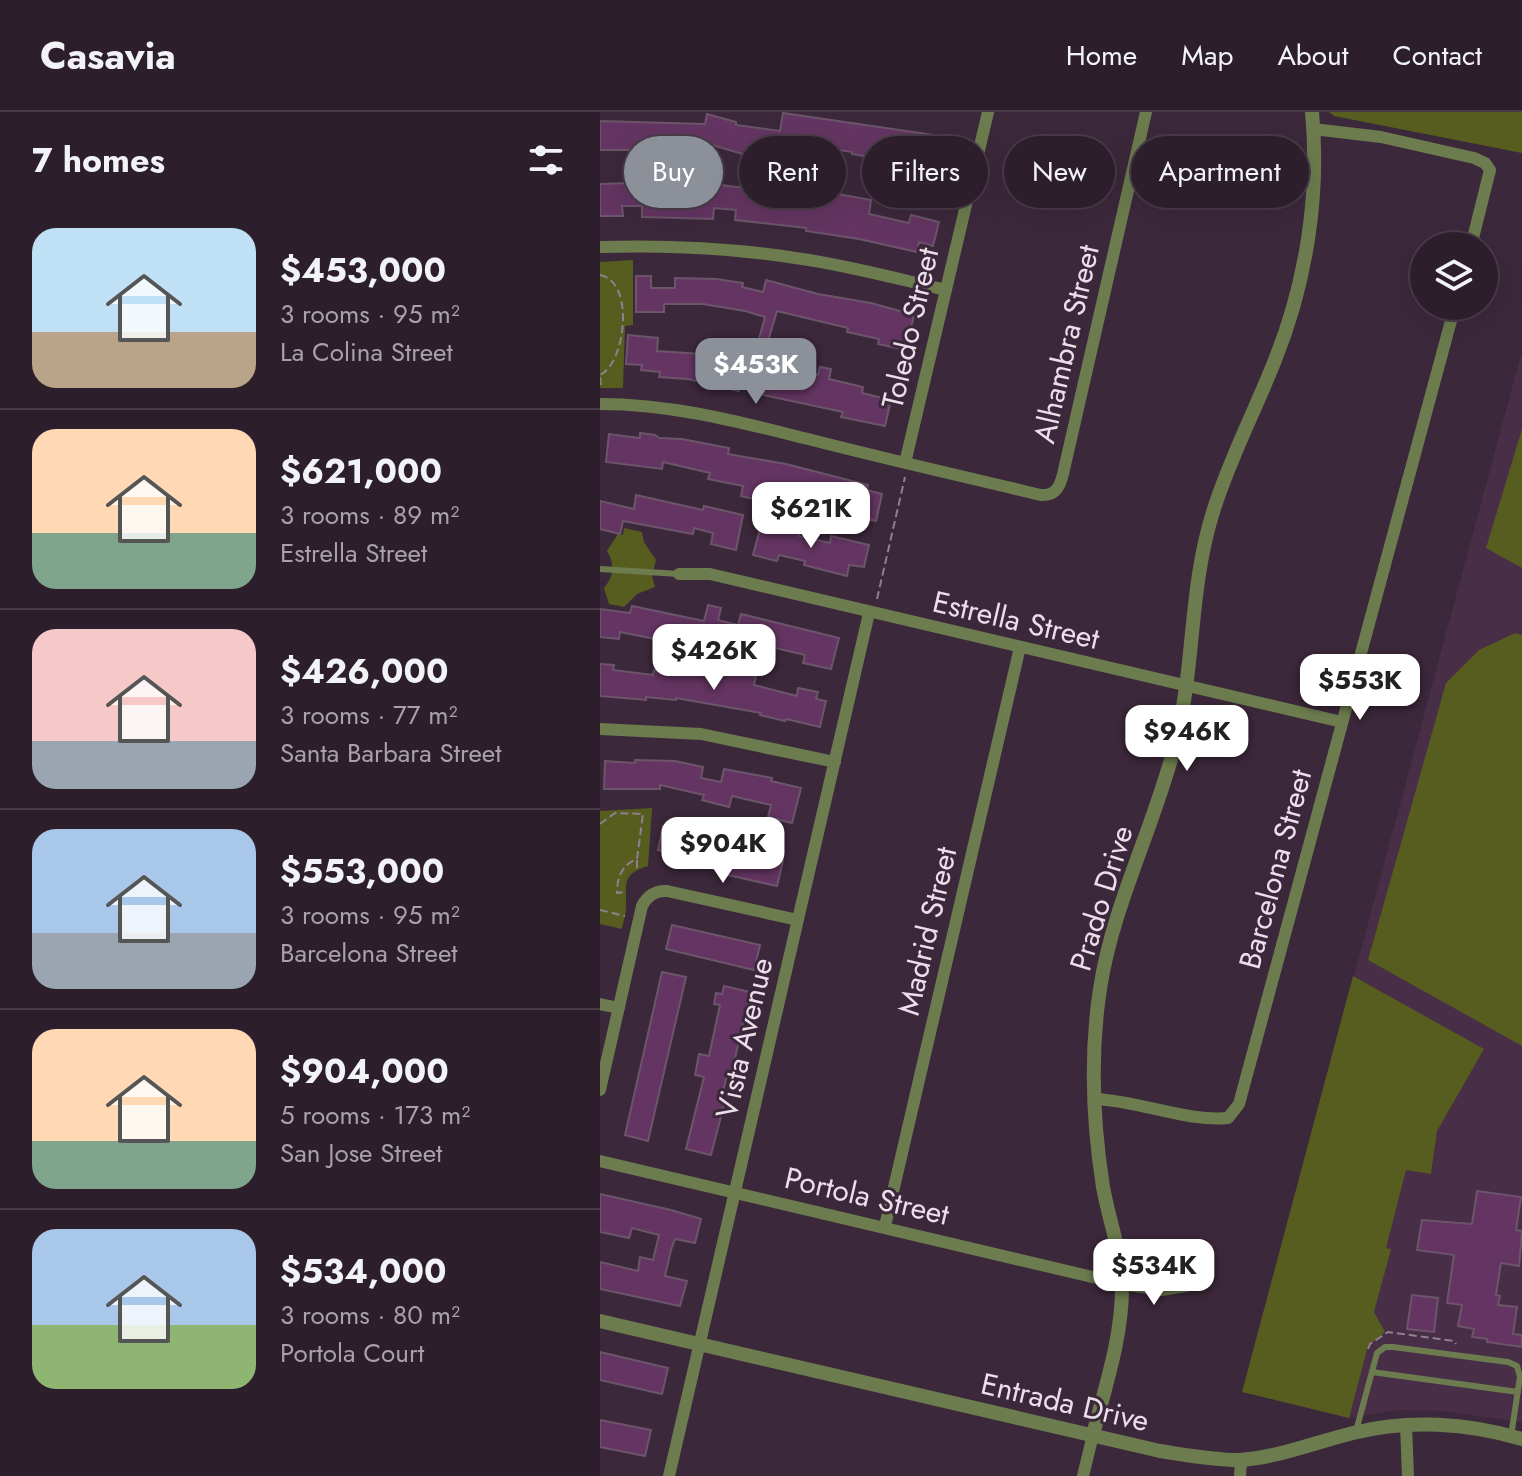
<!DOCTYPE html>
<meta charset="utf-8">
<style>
body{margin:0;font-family:Jost,sans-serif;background:#352734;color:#f1f3f6;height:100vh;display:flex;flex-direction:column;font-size:30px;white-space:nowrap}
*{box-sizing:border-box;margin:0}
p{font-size:26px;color:#a7a2a9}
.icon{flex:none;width:44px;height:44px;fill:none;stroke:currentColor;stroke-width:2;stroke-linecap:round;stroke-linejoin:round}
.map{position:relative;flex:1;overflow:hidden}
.panel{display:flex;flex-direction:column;background:#2d1e2c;width:600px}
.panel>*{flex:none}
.top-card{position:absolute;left:24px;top:24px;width:760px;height:72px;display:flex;gap:16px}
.fabs{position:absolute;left:810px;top:120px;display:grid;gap:16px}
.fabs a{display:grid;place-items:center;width:88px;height:88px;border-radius:50%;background:#2d1e2c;box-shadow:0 8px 32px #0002,0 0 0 2px #483c48;font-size:40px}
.price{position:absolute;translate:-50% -68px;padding:0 18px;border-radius:16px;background:#fff;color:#222;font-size:26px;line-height:52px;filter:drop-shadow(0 2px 4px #0008)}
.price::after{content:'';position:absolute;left:50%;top:48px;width:24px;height:18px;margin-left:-12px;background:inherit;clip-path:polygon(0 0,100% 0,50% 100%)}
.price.current{background:#8c9099;color:#fff}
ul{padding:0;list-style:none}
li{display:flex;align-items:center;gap:24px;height:200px;padding:0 32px}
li+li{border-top:2px solid #483c48}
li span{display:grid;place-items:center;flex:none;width:224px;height:160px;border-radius:24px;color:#555}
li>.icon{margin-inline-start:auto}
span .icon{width:96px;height:96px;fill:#fffc;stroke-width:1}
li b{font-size:34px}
h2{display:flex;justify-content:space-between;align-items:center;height:96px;padding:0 32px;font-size:34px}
.chip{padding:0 28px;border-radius:36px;background:#2d1e2c;box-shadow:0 8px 32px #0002,0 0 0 2px #483c48;font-size:28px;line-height:72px}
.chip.current{background:#8c9099;color:#fff}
header{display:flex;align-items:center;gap:48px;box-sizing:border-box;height:112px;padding:0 40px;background:#2d1e2c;border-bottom:2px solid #483c48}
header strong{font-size:38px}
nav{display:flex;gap:44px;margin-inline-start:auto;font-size:28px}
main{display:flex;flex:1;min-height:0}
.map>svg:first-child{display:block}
.built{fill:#482e47}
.green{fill:#565d1f}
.building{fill:#643562;stroke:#6c556b;stroke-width:2}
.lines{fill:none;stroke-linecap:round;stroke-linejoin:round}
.path{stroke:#907f8f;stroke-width:2;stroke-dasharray:8 4;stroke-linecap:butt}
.service{stroke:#6c7c4e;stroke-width:6}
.minor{stroke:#6c7c4e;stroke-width:12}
.tertiary{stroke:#6c7c4e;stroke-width:14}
.labels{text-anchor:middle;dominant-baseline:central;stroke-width:6;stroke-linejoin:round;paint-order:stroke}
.street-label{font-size:30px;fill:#ecdeeb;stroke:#3c283b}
</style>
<header>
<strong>Casavia</strong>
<nav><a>Home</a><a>Map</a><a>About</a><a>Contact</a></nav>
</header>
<main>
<section class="panel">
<h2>7 homes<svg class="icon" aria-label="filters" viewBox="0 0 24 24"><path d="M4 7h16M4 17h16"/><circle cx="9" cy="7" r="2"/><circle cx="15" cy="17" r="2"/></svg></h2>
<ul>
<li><span style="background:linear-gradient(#bfe0f5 65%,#b9a48a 0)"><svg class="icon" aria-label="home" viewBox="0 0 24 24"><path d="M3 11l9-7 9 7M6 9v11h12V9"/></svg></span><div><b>$453,000</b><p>3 rooms · 95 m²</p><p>La Colina Street</p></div></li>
<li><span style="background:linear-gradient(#ffd9b3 65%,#7fa58c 0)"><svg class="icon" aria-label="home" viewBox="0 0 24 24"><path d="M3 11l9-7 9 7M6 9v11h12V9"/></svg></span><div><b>$621,000</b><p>3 rooms · 89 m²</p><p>Estrella Street</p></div></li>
<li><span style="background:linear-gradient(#f6c9c9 70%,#9aa5b1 0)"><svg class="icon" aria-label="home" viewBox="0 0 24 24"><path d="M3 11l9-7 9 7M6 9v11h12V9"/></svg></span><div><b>$426,000</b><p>3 rooms · 77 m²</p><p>Santa Barbara Street</p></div></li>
<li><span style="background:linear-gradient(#a9c7e8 65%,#9aa5b1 0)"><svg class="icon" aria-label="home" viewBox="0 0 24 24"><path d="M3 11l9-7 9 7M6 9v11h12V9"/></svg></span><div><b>$553,000</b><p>3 rooms · 95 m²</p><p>Barcelona Street</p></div></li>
<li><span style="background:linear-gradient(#ffd9b3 70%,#7fa58c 0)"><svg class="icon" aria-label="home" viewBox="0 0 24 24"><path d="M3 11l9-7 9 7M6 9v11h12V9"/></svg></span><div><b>$904,000</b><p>5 rooms · 173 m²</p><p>San Jose Street</p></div></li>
<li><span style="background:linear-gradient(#a9c7e8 60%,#8fb573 0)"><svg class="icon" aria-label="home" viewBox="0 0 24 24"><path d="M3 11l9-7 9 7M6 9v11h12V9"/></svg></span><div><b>$534,000</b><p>3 rooms · 80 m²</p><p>Portola Court</p></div></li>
</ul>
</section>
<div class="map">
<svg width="922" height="1364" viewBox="0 0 922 1364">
<rect width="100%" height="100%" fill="#3c283b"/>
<!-- built -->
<path class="built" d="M922,239v1071l-81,-11 -44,-1 -48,8 -107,-26z"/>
<!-- green -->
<path class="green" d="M729,0h193v41l-188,-37z
M33,148v65l-8,1 -2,62h-23v-126z
M922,317v139l-36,-20z
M24,416l18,4 2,10 12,18 -4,16 3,11 -18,7 -13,13 -15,-3 -5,-16c10,-12 11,-24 3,-37l11,-17 5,1z
M915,521l7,2v411l-154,-86 78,-277 33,-33z
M52,696l-4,58c-28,8 -21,20 -22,42 0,7 -3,14 -4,21l-22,-5v-113z
M753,864l131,73 -47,82 -6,43 -25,-4 -20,78 5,1 -17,63 11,20 -17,14 -19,72 -107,-26z"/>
<!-- building -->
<path class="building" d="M183,1l172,25 -5,26 -69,-10 -1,5 -28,-5v-2l-78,-12 -2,18 -26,-3 -57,-17v12h-89v-29l105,3 2,-10 29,8v3l44,6z
M89,60h17v11l61,8v6l26,3 4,-25 11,1 -4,26 21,4 4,-26 11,2 -2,12 33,6 -2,14 40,9 2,-8 28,7 -6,24 -14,-4 -2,10 -58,-13 -53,-8v-3l-71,-8 1,-10 -22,-2 -1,11 -71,-2v-11h-20l1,10h-23v-32l57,-2v7l31,2z
M36,164h15v12h24v-10l41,1 27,4 -1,4 21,5 3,-12 52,14 53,9 43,12 -8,35 -28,-6 1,-5 -32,-7 1,-4 -71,-17 -9,30 -9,-2 6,-22 -20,-6 -42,-7h-39v8h-28z
M28,223l30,3 -1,13 45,3 19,4 1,-6 39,9 -1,5 39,10 2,-5 17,4 2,-8 11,2 -2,10 34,8 -1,6 29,7 -6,26 -44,-9 2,-5 -80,-17 1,-4 -24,-5 -1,5 -51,-12 -29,-2 1,-5 -19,-2 1,-5 -16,-1z
M40,321l15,2 4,3 23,1 47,9 -1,6 58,10 82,21 -1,5 15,4 -6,27 -40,-9 1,-5 -30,-7 -1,5 -31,-7 -1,6 -33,-8 2,-10 -35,-7 2,-6 -47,-11 -1,7 -56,-7 3,-28 31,4z
M36,383l67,15 1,-4 39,9 -7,35 -25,-6 2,-11 -19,-5 -1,6 -70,-13 -3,13 -20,-5v-28l34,8z
M172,412l28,7 -1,5 31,7 1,-7 38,9 -5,22 -15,-2 -2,11 -43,-11 1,-4 -26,-6 -2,6 -24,-6 7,-26 10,2z
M108,493l13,3 -3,12 20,5 3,-11 98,24 -8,31 -28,-6 2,-8 -76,-18 -2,8 -41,-9 -1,9 -65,-13 -1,7 -19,-2v-28l30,4 2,-7 72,15z
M0,552l14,1 -1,5 40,5 1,-5 38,4 1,-6 48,6 15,2 -2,9 43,11 1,-8 20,4 -2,7 10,2 -6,26 -34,-8 -1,2 -25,-6 1,-2 -85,-15v2l-30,-3v3l-46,-4z
M35,648l40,1 28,6 -2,11 20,4 3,-13 48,9 -1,3 30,7 -9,35 -24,-6 3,-12 -39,-9 -3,11 -27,-7 2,-5 -44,-10v4h-56l1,-28 30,2z
M63,714l25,7 -1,4 43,8 2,-12 25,6 -3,16 29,6 -6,25 -54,-12v-3l-37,-8 1,-5 -29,-8z
M72,813l88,20 -6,25 -88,-21z
M62,860l24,5 -38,164 -23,-6z
M124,874l26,6 -19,84 -4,-1 -6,25 4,1 -14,54 -25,-6 18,-72 -9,-2 4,-21 10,2 11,-51 -6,-1 2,-11 6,1z
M877,1079l44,6 -5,33 6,1 -3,35 -18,-3 -5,32 4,1 -2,9 19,2 -4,27 9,1v12l-35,-5v-3l-15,-2 2,-8 -16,-3 4,-21 -15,-2 7,-48 -37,-5 5,-30 50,4z
M0,1082l71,16 30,9 -6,24 -20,-4 -4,11 -6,26 22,5 -7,25 -80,-17v-27l38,9 2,-14 13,3 6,-25 -27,-7 -3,10 -29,-6z
M812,1183l26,3 -4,34 -27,-3z
M0,1240l68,16 -6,26 -62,-14z
M0,1308l51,10 -6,26 -45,-9z"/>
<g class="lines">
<!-- path -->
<path class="path" d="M0,163c35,6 26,88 0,100
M0,265l1,11
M277,487l28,-122
M0,712l15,-11 28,1 -6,45c-15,6 -20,18 -20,34l7,-1
M37,748v9
M0,798l25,6
M768,1237l2,-5 18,-12 66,9 2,3"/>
<!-- service -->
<path class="service" d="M0,457l79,5
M772,1260l146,20
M756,1319l21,-78 8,-6h8l115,15 9,4 3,11 -9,59"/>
<!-- minor -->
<path class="minor" d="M713,17l68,8 93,21 11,5 5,7 -19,76
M0,135c68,-2 135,1 202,12 49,7 96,20 144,31
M0,292c75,0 143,19 216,37 74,19 150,36 225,54 14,1 19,-8 22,-21l83,-362
M305,351l83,-351
M79,462h31l632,148
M0,617l101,5 134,28
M0,892l19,4
M0,978l42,-184c5,-10 14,-16 25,-15l131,29
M495,987c45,2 92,23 133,19l11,-14 216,-798
M0,1049l522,123 39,6 25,-4
M285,1114l135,-579
M806,1313l2,51
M69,1364l200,-863
M483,1364l10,-41
M640,1364l1,-16"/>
<!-- tertiary -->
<path class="tertiary" d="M0,1209l560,130c26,4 53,9 79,9 38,-2 77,-18 114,-27 55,-14 115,-10 169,6
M493,1323c12,-48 29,-97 29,-147 0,-35 -13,-67 -19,-101 -10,-64 -13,-133 -3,-198 13,-86 55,-163 76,-248 19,-75 13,-153 37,-229 16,-52 42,-101 62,-152 31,-77 45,-165 37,-248"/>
</g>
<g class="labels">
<!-- street labels -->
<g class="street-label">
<text transform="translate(310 216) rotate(-77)">Toledo Street</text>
<text transform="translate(466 232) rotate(-77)">Alhambra Street</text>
<text transform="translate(416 508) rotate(13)">Estrella Street</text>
<text transform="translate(675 757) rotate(-75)">Barcelona Street</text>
<text transform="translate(501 786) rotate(-73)">Prado Drive</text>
<text transform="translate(327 819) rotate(-77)">Madrid Street</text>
<text transform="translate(144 926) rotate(-77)">Vista Avenue</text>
<text transform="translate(267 1084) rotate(13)">Portola Street</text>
<text transform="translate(465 1290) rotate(13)">Entrada Drive</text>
</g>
</g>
</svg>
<div class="fabs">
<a><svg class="icon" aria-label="layers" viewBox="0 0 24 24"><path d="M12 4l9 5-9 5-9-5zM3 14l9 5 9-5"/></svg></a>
</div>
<b class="price current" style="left:156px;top:294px">$453K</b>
<b class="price" style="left:211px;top:438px">$621K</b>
<b class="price" style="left:114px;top:580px">$426K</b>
<b class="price" style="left:760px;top:610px">$553K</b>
<b class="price" style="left:587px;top:661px">$946K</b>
<b class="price" style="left:123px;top:773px">$904K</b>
<b class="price" style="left:554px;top:1195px">$534K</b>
<div class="top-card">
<a class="chip current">Buy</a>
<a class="chip">Rent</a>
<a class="chip">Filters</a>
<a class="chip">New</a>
<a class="chip">Apartment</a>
</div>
</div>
</main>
